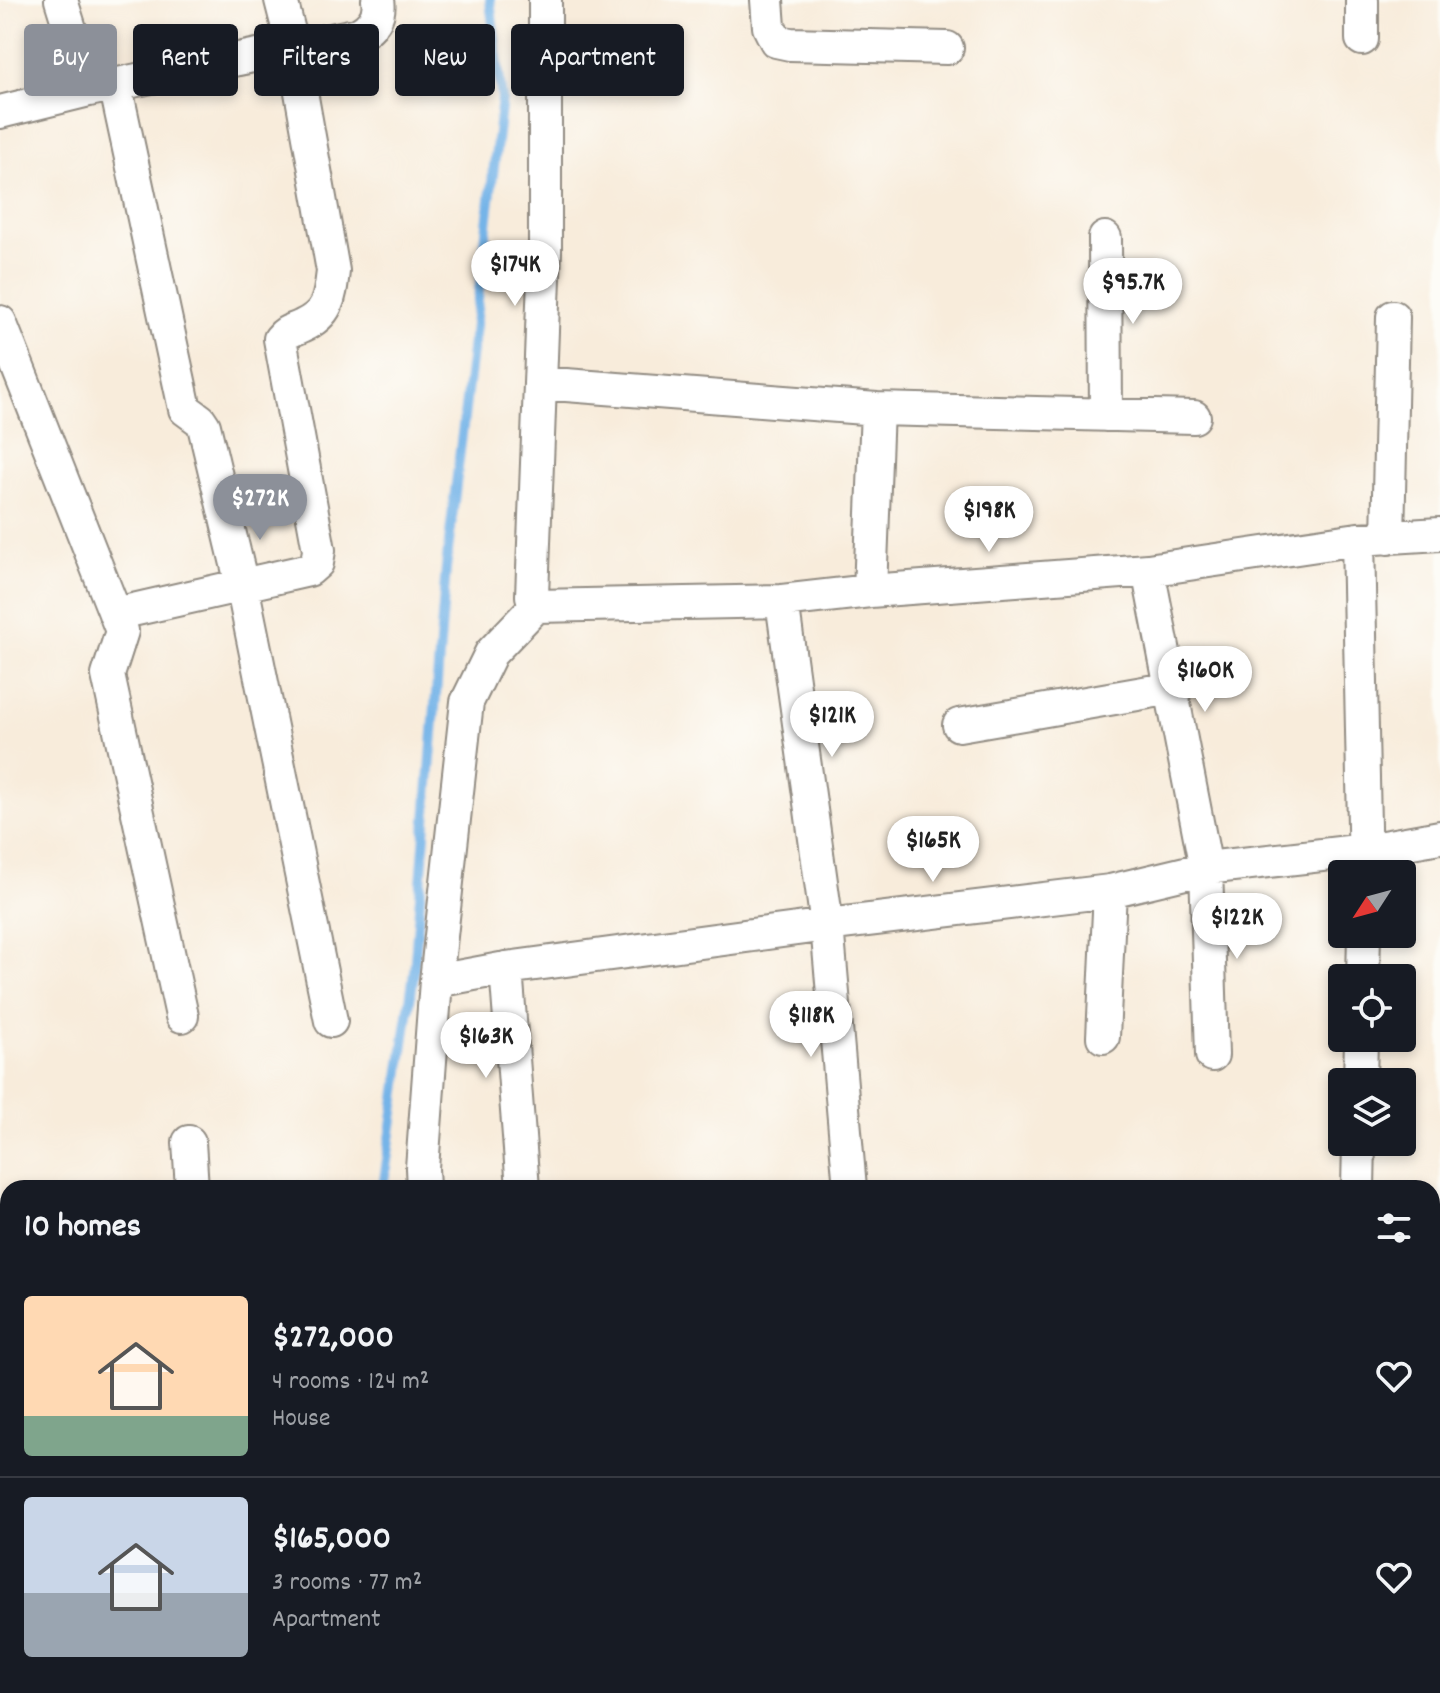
<!DOCTYPE html>
<meta charset="utf-8">
<style>
body{margin:0;font-family:Dekko,sans-serif;background:#242831;color:#f1f3f6;height:100vh;display:flex;flex-direction:column;font-size:30px;white-space:nowrap}
*{box-sizing:border-box;margin:0}
p{font-size:26px;color:#9ea1a6}
.icon{flex:none;width:44px;height:44px;fill:none;stroke:currentColor;stroke-width:2;stroke-linecap:round;stroke-linejoin:round}
.map{position:relative;flex:1;overflow:hidden}
.sheet{position:absolute;left:0px;top:1180px;width:1440px;height:514px;display:flex;flex-direction:column;background:#171b24;border-radius:24px 24px 0 0;box-shadow:0 4px 12px #0003}
.sheet>*{flex:none}
.top-card{position:absolute;left:24px;top:24px;width:800px;height:72px;display:flex;gap:16px}
.needle{width:52px;rotate:234deg}
.tools{position:absolute;left:1328px;top:860px;display:grid;gap:16px}
.tools a{display:grid;place-items:center;width:88px;height:88px;border-radius:8px;background:#171b24;box-shadow:0 4px 12px #0003;font-size:40px}
.price{position:absolute;translate:-50% -68px;padding:0 18px;border-radius:28px;background:#fff;color:#222;font-size:26px;line-height:52px;filter:drop-shadow(0 2px 4px #0008)}
.price::after{content:'';position:absolute;left:50%;top:48px;width:24px;height:18px;margin-left:-12px;background:inherit;clip-path:polygon(0 0,100% 0,50% 100%)}
.price.current{background:#8c9099;color:#fff}
ul{padding:0;list-style:none}
li{display:flex;align-items:center;gap:24px;height:200px;padding:0 24px}
li+li{border-top:2px solid #363941}
li span{display:grid;place-items:center;flex:none;width:224px;height:160px;border-radius:8px;color:#555}
li>.icon{margin-inline-start:auto}
span .icon{width:96px;height:96px;fill:#fffc;stroke-width:1}
li b{font-size:34px}
h2{display:flex;justify-content:space-between;align-items:center;height:96px;padding:0 24px;font-size:34px}
.pill{padding:0 28px;border-radius:8px;background:#171b24;box-shadow:0 4px 12px #0003;font-size:28px;line-height:72px}
.pill.current{background:#8c9099;color:#fff}
.map>svg:first-child{display:block}
.lines{fill:none;stroke-linecap:round;stroke-linejoin:round}
.stream{stroke:#75b4e8;stroke-width:10}
.minor-casing{stroke:#928c83;stroke-width:36}
.minor{stroke:#fff;stroke-width:32}
</style>
<div class="map">
<svg width="1440" height="1693" viewBox="0 0 1440 1693">
<rect width="100%" height="100%" fill="#fdfcf7"/>
<filter id="ink" filterUnits="userSpaceOnUse"><feTurbulence type="fractalNoise" baseFrequency=".0125" numOctaves="2"/><feDisplacementMap in="SourceGraphic" scale="16" xChannelSelector="R" yChannelSelector="G"/><feConvolveMatrix kernelMatrix="1 2 1 2 8 2 1 2 1" color-interpolation-filters="sRGB"/></filter>
<filter id="wash" filterUnits="userSpaceOnUse"><feTurbulence type="fractalNoise" baseFrequency=".006" numOctaves="4" result="noise"/><feDisplacementMap in="SourceGraphic" scale="32" xChannelSelector="R" yChannelSelector="G"/><feGaussianBlur stdDeviation="1.8" result="paint"/><feColorMatrix in="noise" values="0 0 0 0 0 0 0 0 0 0 0 0 0 0 0 0 0 1.4 0 .05"/><feComposite in="paint" operator="in"/></filter>
<g filter="url(#wash)">
<rect width="100%" height="100%" fill="#f8ecdb"/>
<g class="lines">
<!-- stream -->
<path class="stream" d="M383,1188l31,-215 32,-405 56,-469 -12,-99
M178,1693l5,-7"/>
</g>
</g>
<g filter="url(#ink)">
<g class="lines">
<defs>
<path id="minor" d="M61,0l28,90
M767,0l2,27 7,14 14,3 157,4
M1362,0v39
M115,84l70,325 15,11 4,6 38,159 89,436
M0,112l89,-22 270,-56c13,-7 22,-18 19,-34
M1105,238l1,177
M0,322l122,309 -14,44 74,341
M540,383l337,26 317,8
M1388,538l5,-221
M1358,539l7,335
M1148,570l58,298 6,187
M870,591l7,-182
M782,601l45,324 23,263
M536,606l246,-5 88,-10 278,-21 210,-31 82,-5
M536,606l-4,-10 13,-345v-251
M115,614l194,-44 8,-7 2,-13 -39,-211c7,-9 12,-8 22,-13 27,-12 28,-29 31,-55l-40,-224 -12,-47
M959,725l213,-37
M506,968l17,220
M1363,978l1,-44
M436,981l70,-13 321,-43 283,-34 96,-23 160,-18 74,-13
M1103,1037l7,-146
M1360,1082l1,-44
M189,1142l3,46
M423,1188l-1,-20 14,-187 31,-279 24,-49 45,-47
M1358,1188l1,-46
M1432,1287l8,-1
M0,1416l8,-3
M1432,1525h8
M472,1686l4,7
M1124,1686v7
M1373,1686v7
M305,1693l1,-7
M915,1693v-7"/>
</defs>
<!-- minor casing -->
<use href="#minor" class="minor-casing"/>
<!-- minor -->
<use href="#minor" class="minor"/>
</g>
</g>
</svg>
<div class="tools">
<a><svg class="needle" viewBox="-14 -14 28 28"><path d="M0-13l5 13h-10z" fill="#e53935"/><path d="M0 13l5-13h-10z" fill="#9ea1a6"/></svg></a>
<a><svg class="icon" aria-label="locate" viewBox="0 0 24 24"><circle cx="12" cy="12" r="6"/><path d="M12 2v4M12 18v4M2 12h4M18 12h4"/></svg></a>
<a><svg class="icon" aria-label="layers" viewBox="0 0 24 24"><path d="M12 4l9 5-9 5-9-5zM3 14l9 5 9-5"/></svg></a>
</div>
<b class="price" style="left:515px;top:308px">$174K</b>
<b class="price" style="left:1133px;top:326px">$95.7K</b>
<b class="price current" style="left:260px;top:542px">$272K</b>
<b class="price" style="left:989px;top:554px">$198K</b>
<b class="price" style="left:1205px;top:714px">$160K</b>
<b class="price" style="left:832px;top:759px">$121K</b>
<b class="price" style="left:933px;top:884px">$165K</b>
<b class="price" style="left:1237px;top:961px">$122K</b>
<b class="price" style="left:811px;top:1059px">$118K</b>
<b class="price" style="left:486px;top:1080px">$163K</b>
<div class="top-card">
<a class="pill current">Buy</a>
<a class="pill">Rent</a>
<a class="pill">Filters</a>
<a class="pill">New</a>
<a class="pill">Apartment</a>
</div>
<section class="sheet">
<h2>10 homes<svg class="icon" aria-label="filters" viewBox="0 0 24 24"><path d="M4 7h16M4 17h16"/><circle cx="9" cy="7" r="2"/><circle cx="15" cy="17" r="2"/></svg></h2>
<ul>
<li><span style="background:linear-gradient(#ffd9b3 75%,#7fa58c 0)"><svg class="icon" aria-label="home" viewBox="0 0 24 24"><path d="M3 11l9-7 9 7M6 9v11h12V9"/></svg></span><div><b>$272,000</b><p>4 rooms · 124 m²</p><p>House</p></div><svg class="icon" aria-label="heart" viewBox="0 0 24 24"><path d="M12 20l-8-8c-3-5 5-10 8-4 3-6 11-1 8 4z"/></svg></li>
<li><span style="background:linear-gradient(#c9d6e8 60%,#9aa5b1 0)"><svg class="icon" aria-label="home" viewBox="0 0 24 24"><path d="M3 11l9-7 9 7M6 9v11h12V9"/></svg></span><div><b>$165,000</b><p>3 rooms · 77 m²</p><p>Apartment</p></div><svg class="icon" aria-label="heart" viewBox="0 0 24 24"><path d="M12 20l-8-8c-3-5 5-10 8-4 3-6 11-1 8 4z"/></svg></li>
</ul>
</section>
</div>
